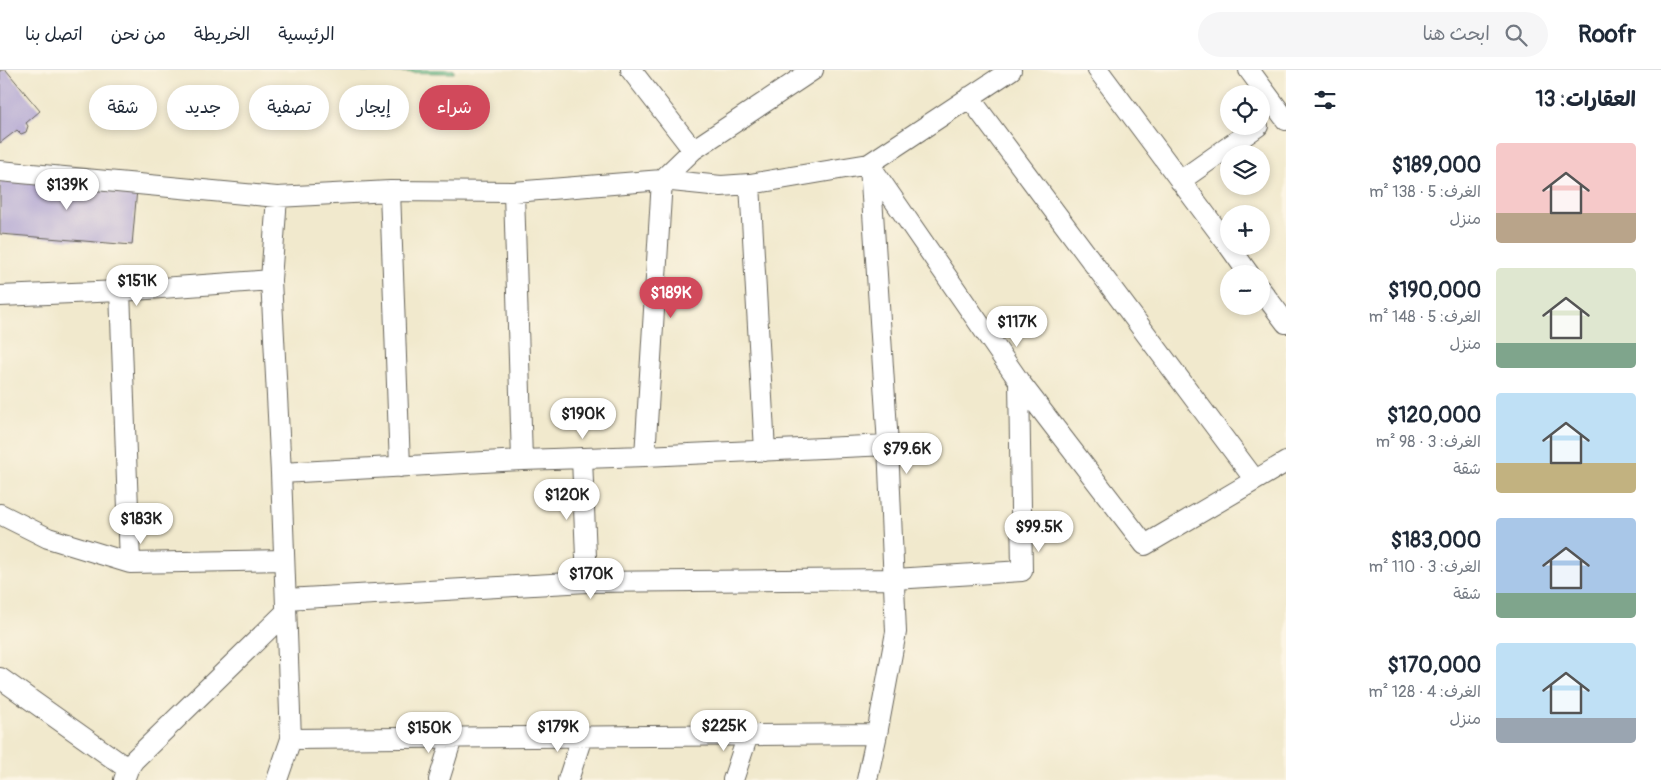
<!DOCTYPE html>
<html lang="ar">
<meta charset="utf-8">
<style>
body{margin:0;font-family:Pangolin,"Playpen Sans Arabic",sans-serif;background:#f6f6f7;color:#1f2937;direction:rtl;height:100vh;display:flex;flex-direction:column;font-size:19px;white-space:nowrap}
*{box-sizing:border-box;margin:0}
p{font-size:16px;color:#747a83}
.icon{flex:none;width:28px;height:28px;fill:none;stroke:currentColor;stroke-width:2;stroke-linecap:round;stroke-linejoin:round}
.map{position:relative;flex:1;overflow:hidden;direction:ltr}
.sheet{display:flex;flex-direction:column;background:#fff;width:375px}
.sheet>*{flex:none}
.guide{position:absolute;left:15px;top:15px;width:475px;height:45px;direction:rtl;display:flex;gap:10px}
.buttons{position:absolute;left:1220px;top:15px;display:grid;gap:10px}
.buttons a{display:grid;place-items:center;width:50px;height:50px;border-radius:50%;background:#fff;box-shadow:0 2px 8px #0003;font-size:25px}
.price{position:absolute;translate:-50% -42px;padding:0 11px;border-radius:18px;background:#fff;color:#222;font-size:16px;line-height:32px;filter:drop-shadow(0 1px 2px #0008)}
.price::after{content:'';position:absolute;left:50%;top:30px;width:15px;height:11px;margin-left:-8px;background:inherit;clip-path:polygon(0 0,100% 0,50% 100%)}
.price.active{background:#d1495b;color:#fff}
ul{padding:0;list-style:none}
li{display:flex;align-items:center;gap:15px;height:125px;padding:0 25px}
li span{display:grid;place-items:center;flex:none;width:140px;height:100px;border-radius:5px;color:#555}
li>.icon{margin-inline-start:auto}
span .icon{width:60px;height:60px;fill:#fffc;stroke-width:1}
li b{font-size:21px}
h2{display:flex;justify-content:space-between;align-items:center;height:60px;padding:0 25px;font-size:21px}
.chip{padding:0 18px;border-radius:22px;background:#fff;box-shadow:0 2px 8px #0003;font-size:18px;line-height:45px}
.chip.active{background:#d1495b;color:#fff}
header{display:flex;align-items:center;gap:30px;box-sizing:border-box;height:70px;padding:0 25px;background:#fff;border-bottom:1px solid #e0e1e3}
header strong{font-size:24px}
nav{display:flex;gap:28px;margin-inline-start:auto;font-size:18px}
.search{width:350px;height:45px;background:#f6f6f7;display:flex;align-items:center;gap:12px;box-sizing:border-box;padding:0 18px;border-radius:28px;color:#747a83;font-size:19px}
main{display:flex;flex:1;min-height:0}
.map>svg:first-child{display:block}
.green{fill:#75cf97;stroke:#48765a}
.building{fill:#aea3d2}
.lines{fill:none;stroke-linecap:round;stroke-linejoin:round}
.minor-casing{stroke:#67645a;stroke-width:22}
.minor{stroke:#fff;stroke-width:20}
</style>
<header>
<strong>Roofr</strong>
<div class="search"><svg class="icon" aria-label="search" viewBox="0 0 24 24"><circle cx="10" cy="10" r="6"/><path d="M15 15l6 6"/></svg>ابحث هنا</div>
<nav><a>الرئيسية</a><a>الخريطة</a><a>من نحن</a><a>اتصل بنا</a></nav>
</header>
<main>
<section class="sheet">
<h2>العقارات: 13<svg class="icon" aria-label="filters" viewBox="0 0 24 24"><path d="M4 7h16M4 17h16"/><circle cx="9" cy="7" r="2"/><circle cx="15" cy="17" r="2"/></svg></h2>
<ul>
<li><span style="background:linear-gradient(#f6c9c9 70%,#b9a48a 0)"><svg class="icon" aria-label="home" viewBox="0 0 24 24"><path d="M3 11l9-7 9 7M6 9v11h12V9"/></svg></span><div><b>$189,000</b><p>الغرف: 5 · 138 m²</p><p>منزل</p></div></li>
<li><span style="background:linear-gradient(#dfe7d0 75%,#7fa58c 0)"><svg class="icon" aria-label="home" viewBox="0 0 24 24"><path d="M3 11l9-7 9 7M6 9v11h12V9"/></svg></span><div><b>$190,000</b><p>الغرف: 5 · 148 m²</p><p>منزل</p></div></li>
<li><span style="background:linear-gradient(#bfe0f5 70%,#c2b280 0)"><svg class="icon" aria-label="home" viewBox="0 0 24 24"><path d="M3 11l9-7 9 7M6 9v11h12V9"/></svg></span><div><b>$120,000</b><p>الغرف: 3 · 98 m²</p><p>شقة</p></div></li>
<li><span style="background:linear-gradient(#a9c7e8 75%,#7fa58c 0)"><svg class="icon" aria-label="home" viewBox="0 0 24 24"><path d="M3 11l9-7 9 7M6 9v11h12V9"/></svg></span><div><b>$183,000</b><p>الغرف: 3 · 110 m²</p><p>شقة</p></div></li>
<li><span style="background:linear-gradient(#bfe0f5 75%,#9aa5b1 0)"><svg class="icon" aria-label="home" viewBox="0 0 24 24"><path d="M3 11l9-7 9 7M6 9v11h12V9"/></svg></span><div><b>$170,000</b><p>الغرف: 4 · 128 m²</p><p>منزل</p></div></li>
</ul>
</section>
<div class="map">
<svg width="1286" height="710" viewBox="0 0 1286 710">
<rect width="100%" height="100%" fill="#fcf5e5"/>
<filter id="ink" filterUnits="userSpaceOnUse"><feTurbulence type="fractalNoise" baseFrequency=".02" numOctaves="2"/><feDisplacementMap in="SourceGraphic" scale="10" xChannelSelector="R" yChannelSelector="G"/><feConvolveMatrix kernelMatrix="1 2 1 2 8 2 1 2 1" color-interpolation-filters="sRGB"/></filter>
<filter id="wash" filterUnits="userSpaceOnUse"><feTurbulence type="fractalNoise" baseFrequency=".0096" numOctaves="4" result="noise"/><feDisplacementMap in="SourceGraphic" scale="20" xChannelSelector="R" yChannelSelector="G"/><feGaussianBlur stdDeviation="1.12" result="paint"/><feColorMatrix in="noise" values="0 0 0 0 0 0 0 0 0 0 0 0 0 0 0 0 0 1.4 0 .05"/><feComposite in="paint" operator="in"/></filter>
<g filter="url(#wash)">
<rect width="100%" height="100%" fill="#f1e9cd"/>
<!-- green -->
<path class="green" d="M362,0h92v3l-92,-1z"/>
<g id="blocks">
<!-- building -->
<path class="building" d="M0,0h6l34,41 -14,12 2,3 -2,6 -5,2 -4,-4 -17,13z
M0,108l137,11 -5,56 -132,-11z"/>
</g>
</g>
<g filter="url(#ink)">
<use href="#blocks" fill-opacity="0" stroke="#67645a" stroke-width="1"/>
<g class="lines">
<defs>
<path id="minor" d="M631,0l62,80
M1098,0l131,176
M1249,0l37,50
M969,27l286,383
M869,94l150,217 126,164 141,-83
M0,101l277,26 113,-6 124,1 148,-12 59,6 29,-2 119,-20 142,-94
M1180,111l78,-55
M750,114l15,267
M390,121l10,276
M514,122l8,268
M1229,176l20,28
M1261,220l25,33
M120,221l10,272
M0,226l120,-5 151,-11
M645,386l17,-276 31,-30 120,-80
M582,388l5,124
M281,403l241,-13 123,-4 243,-11
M0,444l48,24 82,25 154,-3
M286,529l301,-17 308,-3 127,-8 -3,-190
M0,608l128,91
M291,669l586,-5
M124,710l4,-11 6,-9 152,-148
M277,710l14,-41 -10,-266 -10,-193 6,-83
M439,710l13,-42
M568,710l14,-43
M733,710l15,-45
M867,710l10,-46 19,-102 -8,-187 -18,-279"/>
</defs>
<!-- minor casing -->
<use href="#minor" class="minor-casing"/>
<!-- minor -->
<use href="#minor" class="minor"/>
</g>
</g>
</svg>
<div class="buttons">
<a><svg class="icon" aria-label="locate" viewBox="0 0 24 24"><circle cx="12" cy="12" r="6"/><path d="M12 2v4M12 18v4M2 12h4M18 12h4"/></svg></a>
<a><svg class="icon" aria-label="layers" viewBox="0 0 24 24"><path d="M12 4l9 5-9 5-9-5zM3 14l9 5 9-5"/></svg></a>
<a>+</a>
<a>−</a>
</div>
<b class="price" style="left:67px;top:141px">$139K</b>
<b class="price" style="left:137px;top:237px">$151K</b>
<b class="price active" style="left:671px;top:249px">$189K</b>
<b class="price" style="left:1017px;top:278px">$117K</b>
<b class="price" style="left:583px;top:370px">$190K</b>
<b class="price" style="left:907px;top:405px">$79.6K</b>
<b class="price" style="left:567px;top:451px">$120K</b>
<b class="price" style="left:141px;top:475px">$183K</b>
<b class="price" style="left:1039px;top:483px">$99.5K</b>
<b class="price" style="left:591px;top:530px">$170K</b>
<b class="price" style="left:724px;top:682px">$225K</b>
<b class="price" style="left:558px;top:683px">$179K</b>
<b class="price" style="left:429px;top:684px">$150K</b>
<div class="guide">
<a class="chip active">شراء</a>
<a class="chip">إيجار</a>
<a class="chip">تصفية</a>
<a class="chip">جديد</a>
<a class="chip">شقة</a>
</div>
</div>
</main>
